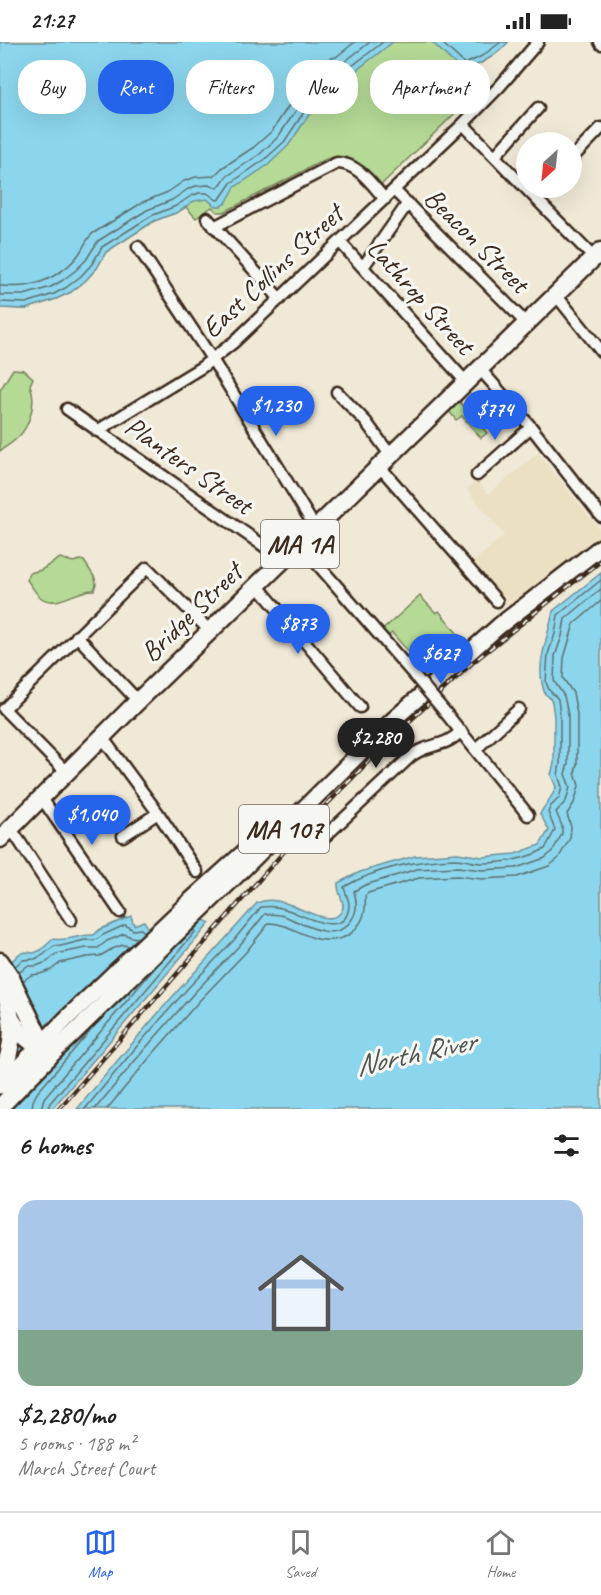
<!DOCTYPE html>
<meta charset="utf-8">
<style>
body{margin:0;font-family:Caveat,sans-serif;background:#f6f6f6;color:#222;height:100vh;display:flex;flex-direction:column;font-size:22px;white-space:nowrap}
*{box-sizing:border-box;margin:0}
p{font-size:20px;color:#767676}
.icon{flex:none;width:33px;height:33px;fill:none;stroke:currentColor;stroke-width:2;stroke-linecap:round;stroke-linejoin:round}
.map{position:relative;height:1067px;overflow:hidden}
.details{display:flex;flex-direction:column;background:#fff;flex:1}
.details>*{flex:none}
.banner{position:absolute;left:18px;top:18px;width:566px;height:54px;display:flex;gap:12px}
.needle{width:39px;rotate:207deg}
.controls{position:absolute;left:516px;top:90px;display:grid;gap:12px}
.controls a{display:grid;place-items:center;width:66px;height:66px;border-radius:50%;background:#fff;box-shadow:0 6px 24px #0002;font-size:30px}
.price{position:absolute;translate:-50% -51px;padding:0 14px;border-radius:21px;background:#2563eb;color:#fff;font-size:20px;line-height:39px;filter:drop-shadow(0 2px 3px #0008)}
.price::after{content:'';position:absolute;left:50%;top:36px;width:18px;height:14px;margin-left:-9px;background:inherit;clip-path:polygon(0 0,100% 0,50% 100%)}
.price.selected{background:#222;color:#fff}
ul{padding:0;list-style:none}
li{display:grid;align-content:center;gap:12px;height:318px;padding:0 18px}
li+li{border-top:2px solid #e0e0e0}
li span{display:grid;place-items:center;height:186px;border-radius:18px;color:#555}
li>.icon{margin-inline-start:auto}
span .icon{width:108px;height:108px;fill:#fffc;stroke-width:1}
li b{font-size:26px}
h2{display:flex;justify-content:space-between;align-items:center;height:72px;padding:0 18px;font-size:26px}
.chip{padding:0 21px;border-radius:24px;background:#fff;box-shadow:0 6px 24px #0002;font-size:21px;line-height:54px}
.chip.selected{background:#2563eb;color:#fff}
.status{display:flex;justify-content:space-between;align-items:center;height:42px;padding:0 30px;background:#fff;direction:ltr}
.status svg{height:16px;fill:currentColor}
.tabs{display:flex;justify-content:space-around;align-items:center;height:84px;border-top:2px solid #e0e0e0;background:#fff;font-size:16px;color:#767676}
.tabs a{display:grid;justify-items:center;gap:3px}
.tabs .selected{color:#2563eb}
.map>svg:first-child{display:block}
.built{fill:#ece0c4}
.green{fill:#b4da96;stroke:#78825a;stroke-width:1.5}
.water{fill:#8cd6ed;stroke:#6c919a;stroke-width:1.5}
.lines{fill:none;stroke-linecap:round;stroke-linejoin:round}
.shore{stroke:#5b6f71;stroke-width:1.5}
.minor-casing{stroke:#3b2a1e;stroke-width:15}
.primary-casing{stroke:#3b2a1e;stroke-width:20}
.trunk-casing{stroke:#3b2a1e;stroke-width:21}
.minor{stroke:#f6f6f2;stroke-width:10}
.primary{stroke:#f6f6f2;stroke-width:15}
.trunk{stroke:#f6f6f2;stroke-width:16}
.rail-casing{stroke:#3b2a1e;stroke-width:4.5}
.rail{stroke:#f6f6f2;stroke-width:2;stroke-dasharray:7;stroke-linecap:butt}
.minor-bridge-casing{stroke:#3b2a1e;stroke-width:15;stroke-linecap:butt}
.minor-bridge{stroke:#f6f6f2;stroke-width:10}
.labels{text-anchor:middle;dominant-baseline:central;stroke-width:6;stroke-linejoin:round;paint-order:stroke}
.shield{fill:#f6f6f2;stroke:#73675e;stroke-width:1.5}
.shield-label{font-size:27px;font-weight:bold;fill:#3b2a1e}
.street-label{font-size:28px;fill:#3b2a1e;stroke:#f6f6f2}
.water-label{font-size:30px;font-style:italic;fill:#4f5552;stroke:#f6f6f2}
</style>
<div class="status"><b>21:27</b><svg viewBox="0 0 49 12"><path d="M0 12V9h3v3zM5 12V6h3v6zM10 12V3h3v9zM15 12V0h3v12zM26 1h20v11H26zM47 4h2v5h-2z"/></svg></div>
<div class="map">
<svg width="601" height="1067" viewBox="0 0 601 1067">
<rect width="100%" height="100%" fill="#f0e9d7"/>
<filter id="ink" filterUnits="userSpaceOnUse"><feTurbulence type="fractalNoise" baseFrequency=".0167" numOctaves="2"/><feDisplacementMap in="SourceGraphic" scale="12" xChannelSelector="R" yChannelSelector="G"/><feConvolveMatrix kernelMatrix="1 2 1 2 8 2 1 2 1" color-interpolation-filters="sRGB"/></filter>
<g filter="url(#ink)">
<!-- built -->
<path class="built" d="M538,411l63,78v6l-91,71 -37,-46 31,-27 -37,-45 9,-10 12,14z"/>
<!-- green -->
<path class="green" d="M0,0h508c-12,15 -28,21 -44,30l17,16 -101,98c-17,-18 -26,-36 -54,-27l-102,53h-7l-5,-5 -16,11 -10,-11 -8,5 -24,9 -48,31 -9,16 -12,13 -14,11 -15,7 -30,10 -26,-1z
M13,327l11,1 9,8 -3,7c7,16 0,43 -14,54 -5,5 -11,8 -16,12v-61z
M459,359l28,32 -6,5 -19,-22 -6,4 -7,-9z
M60,516l13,4 7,-2 4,1 11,17 1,6 -2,6c-18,-1 -39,21 -55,6 -5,-5 -8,-11 -12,-16l3,-7 11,-3z
M420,554l16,17 3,-2 22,27 -37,31 -32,-36 -9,7 -5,-6z"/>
<!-- water -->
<path class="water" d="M0,0h393l-48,37 -9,1 -11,11 -37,55 -20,19 -33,22 -9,16 -5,3h-6l-8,-7 -13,2 -16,11 -24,9 -48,31 -9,16 -12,13 -14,11 -15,7 -30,10 -26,-1z
M432,0h76c-12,15 -28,21 -45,30z
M601,531v536h-524c35,-42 69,-83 106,-124 25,-27 50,-54 74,-82 9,-4 19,-3 28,0 14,3 48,27 57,7 4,-9 -5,-15 -4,-27l22,-11 55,-16 43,-3 24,4 33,-3 25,-9 9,-15 -9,-16c5,-10 13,-17 16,-27l-5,-12 3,-12v-46l-2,-15 -3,-5 -4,-3c-11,-28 3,-55 8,-83z
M131,874l3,9 10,-4 5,8 53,-10 8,4 -158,186h-52v-144l13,-5 6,-6 7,-2 8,1 7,-3 12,-11c14,3 27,-5 41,-4l5,-5z"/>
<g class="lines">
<!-- shore -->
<path class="shore" d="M441,0l24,22 17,-8 19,-14
M0,244c8,0 16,1 24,0 20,-2 44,-16 55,-32 5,-7 7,-14 13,-20l51,-32 25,-10 16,-11 12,-4 18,-1 8,-8 32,-21 18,-16 35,-53 13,-14 8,-5 8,-2 19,-15
M0,253h24l27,-8 12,-7 13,-10 10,-10 12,-19 49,-31 25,-10 16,-11 8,-3 12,-1 10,3 8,-11 34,-23 18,-17 36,-53 12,-13 5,-3 8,-2 31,-24
M0,260l26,1 28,-9 13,-7 14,-11 11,-12 10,-17 49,-31 25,-10 15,-10 8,-3h8l10,7 3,-1 11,-16 33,-23 20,-18 36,-54 11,-12 12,-3 40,-31
M15,924l8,-6 12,-1 8,-4 11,-9h7l24,-6h11l7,-5 22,-10 8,5 8,-1 3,3
M19,931l8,-7h9l11,-4 9,-8 30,-6h12l9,-7 17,-7 7,3 7,1
M23,939l8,-6 9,-1 11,-4 9,-7 27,-6 13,-1 12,-7 11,-4 6,1
M32,1067l1,-8 4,-8 59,-69
M41,1067l3,-11 115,-135
M48,1067l2,-6 145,-171v-4
M85,1067l53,-64 50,-57 45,-47 28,-34c8,-1 16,-1 24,2 17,5 62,33 64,-4 0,-6 -4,-12 -5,-18 32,-19 74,-27 111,-28 9,0 18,4 27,4 21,0 44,-4 63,-14l10,-19 -7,-18 3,-6 8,-8 3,-11 -4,-12 2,-12v-47l-2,-17 -9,-9 -3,-8 2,-28 7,-20 3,-19 43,-35
M95,1067l49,-59 50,-57 45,-47 26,-32c7,0 13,0 19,2 19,7 49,28 66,6 8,-10 7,-19 4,-31l11,-6 52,-16 41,-2 24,3 34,-2 29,-10 7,-6 10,-18v-8l-6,-14 10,-11 4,-14 -5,-13 3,-10v-49l-4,-19 -10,-15 1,-25 7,-20 3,-17 36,-30
M107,1067l44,-53 49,-56 46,-48 23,-29c26,0 43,25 73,15 6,-2 11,-5 15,-11 8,-9 9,-19 8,-31l3,-3 51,-15 38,-2 25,3 35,-2 32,-11 9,-7 12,-21 1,-11 -4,-13 7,-11 5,-17 -4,-13 2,-9v-50l-4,-21 -10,-15 1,-20 10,-34 27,-23"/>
<defs>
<path id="minor" d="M600,0l1,2
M463,82l131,134
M495,114l43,-48
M572,116l29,-30
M394,148l133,134
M207,176l73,81
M214,185l123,-64c21,0 35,22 48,36
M340,200l126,140
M138,205l74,112 104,170
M363,225l45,-64
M556,253l45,56
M480,327l51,58 70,89
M337,350l29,30 25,34
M67,367l217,151
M97,389l105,-64 32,-25 229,-218 37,-38 38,-44
M380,425l117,134
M477,433l54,-48
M300,502l115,132
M257,543l103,122
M77,594l61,65
M445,670l83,103
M102,695l56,76 39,59
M476,707l43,-40
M67,731l-63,-64 143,-141 63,63
M41,755l79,115
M10,787l6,7 55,84
M123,794l35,-23
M319,800l92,-86c18,-14 33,-7 50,-25"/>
<path id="primary" d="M12,977l11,17 26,21 193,-187 150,-149 107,-95 102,-79
M0,1044l68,-69 120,-114 84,-76"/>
<path id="trunk" d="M0,797l138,-138 463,-450
M0,919l10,15 39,81 -49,50
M0,1036c19,-40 12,-63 0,-103"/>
</defs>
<!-- minor casing -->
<use href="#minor" class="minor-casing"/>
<!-- primary casing -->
<use href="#primary" class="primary-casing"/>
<!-- trunk casing -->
<use href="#trunk" class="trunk-casing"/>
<!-- minor -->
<use href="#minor" class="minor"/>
<!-- primary -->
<use href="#primary" class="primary"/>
<!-- trunk -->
<use href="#trunk" class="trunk"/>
<defs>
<path id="rail" d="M59,1067l249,-285 78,-81 86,-80 89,-71 40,-31"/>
</defs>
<!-- rail casing -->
<use href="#rail" class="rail-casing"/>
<!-- rail -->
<use href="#rail" class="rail"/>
<defs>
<path id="minor-bridge" d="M415,634l30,36"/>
</defs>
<!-- minor-bridge casing -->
<use href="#minor-bridge" class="minor-bridge-casing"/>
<!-- minor-bridge -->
<use href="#minor-bridge" class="minor-bridge"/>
</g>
</g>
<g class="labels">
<!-- shield labels -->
<g class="shield">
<rect x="261" y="478" width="78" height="48" rx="4.5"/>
<rect x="239" y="763" width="90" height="48" rx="4.5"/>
</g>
<g class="shield-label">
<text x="300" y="502">MA 1A</text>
<text x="284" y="787">MA 107</text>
</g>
<!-- street labels -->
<g class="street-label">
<text transform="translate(477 198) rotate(45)">Beacon Street</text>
<text transform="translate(272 229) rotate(-43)">East Collins Street</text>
<text transform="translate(421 254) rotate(48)">Lathrop Street</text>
<text transform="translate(189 423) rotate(35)">Planters Street</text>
<text transform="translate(191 570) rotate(-44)">Bridge Street</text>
</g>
<!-- water labels -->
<g class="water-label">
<text transform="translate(415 1011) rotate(-12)">North River</text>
</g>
</g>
</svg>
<div class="controls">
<a><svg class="needle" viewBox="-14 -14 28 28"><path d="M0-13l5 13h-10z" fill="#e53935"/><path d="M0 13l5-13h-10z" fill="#767676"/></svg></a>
</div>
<b class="price" style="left:276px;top:395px">$1,230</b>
<b class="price" style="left:495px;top:399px">$774</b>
<b class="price" style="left:298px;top:613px">$873</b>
<b class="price" style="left:441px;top:643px">$627</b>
<b class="price selected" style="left:376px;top:727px">$2,280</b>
<b class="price" style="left:92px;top:804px">$1,040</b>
<div class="banner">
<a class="chip">Buy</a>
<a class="chip selected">Rent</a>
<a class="chip">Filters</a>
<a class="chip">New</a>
<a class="chip">Apartment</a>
</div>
</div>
<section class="details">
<h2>6 homes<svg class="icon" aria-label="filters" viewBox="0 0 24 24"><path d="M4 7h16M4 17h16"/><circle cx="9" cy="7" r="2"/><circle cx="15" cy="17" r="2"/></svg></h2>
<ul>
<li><span style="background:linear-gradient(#a9c7e8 70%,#7fa58c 0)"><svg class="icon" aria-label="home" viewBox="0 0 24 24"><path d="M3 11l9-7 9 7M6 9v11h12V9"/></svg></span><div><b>$2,280/mo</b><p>5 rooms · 188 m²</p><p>March Street Court</p></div></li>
</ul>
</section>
<nav class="tabs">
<a class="selected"><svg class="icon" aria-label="map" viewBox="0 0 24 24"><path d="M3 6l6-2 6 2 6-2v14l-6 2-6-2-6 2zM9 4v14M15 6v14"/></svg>Map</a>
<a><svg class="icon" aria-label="saved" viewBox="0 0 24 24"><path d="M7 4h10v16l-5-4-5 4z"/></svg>Saved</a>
<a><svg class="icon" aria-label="home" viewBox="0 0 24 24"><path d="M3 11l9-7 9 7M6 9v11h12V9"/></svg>Home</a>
</nav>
